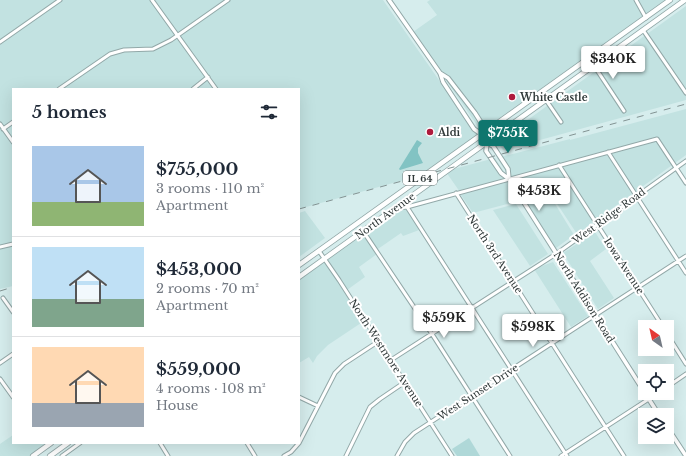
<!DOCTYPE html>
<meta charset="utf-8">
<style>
body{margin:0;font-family:"Libre Baskerville",serif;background:#f6f6f7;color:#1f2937;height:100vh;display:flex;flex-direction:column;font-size:15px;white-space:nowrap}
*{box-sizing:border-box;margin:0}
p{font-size:13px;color:#747a83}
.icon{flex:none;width:22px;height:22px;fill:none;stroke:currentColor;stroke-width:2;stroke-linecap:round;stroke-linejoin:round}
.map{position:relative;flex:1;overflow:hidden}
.drawer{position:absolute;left:12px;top:88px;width:288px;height:356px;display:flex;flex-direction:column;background:#fff;border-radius:0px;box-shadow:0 4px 16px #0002}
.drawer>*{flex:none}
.needle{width:26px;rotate:326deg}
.controls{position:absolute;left:638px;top:320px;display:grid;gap:8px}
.controls a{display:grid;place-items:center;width:36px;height:36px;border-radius:0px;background:#fff;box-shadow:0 4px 16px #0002;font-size:20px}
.price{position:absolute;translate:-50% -34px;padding:0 9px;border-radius:4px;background:#fff;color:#222;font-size:13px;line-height:26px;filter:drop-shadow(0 1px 2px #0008)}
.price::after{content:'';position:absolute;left:50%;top:24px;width:12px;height:9px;margin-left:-6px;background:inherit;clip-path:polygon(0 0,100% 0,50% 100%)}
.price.on{background:#0f766e;color:#fff}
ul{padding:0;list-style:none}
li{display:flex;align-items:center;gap:12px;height:100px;padding:0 20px}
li+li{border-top:1px solid #e0e1e3}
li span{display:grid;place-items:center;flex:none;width:112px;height:80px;border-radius:0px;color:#555}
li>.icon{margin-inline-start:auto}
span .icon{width:48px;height:48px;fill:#fffc;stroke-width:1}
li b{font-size:17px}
h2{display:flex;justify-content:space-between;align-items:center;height:48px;padding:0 20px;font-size:17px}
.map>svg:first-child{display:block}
.built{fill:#c2e2e1}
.green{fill:#afd8d8}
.water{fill:#82c3c3}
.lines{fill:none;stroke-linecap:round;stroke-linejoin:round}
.minor-casing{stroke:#92a8a8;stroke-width:5}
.tertiary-casing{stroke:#92a8a8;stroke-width:5.5}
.primary-casing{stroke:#92a8a8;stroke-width:6}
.minor{stroke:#fff;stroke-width:3}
.tertiary{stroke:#fff;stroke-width:3.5}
.primary{stroke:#fff;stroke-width:4.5}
.rail{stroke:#839393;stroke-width:1;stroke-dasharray:7 7;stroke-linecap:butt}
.poi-dot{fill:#ae1a3c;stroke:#fff;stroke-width:1.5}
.labels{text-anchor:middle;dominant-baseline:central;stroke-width:4;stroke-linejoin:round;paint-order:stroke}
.shield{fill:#fff;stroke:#6d7474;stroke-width:1}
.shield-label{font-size:9px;font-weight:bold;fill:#2f3838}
.poi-label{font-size:10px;font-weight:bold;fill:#2f3838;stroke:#fff;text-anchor:start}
.street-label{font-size:10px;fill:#2f3838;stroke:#fff}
</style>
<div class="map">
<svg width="686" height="456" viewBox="0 0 686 456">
<rect width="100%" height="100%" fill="#d6eded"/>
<!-- built -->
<path class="built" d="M0,0h383l95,136 -56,39 -123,34v-120h-286v197l-13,3z
M430,0h204l9,17 -162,114 -68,-99 24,-17 -10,-13z
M637,0h31l-22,16z
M686,6v94l-183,50 -3,-4 1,-7z
M686,109v46l-109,79 -27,-41 -26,7 -27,-42 73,-19v1z
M495,158l13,20 -48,14 -14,-20 4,-2z
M509,179l13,21 -49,13 -12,-18z
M549,194l25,41 -18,13 -32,-47z
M516,204l32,50 -18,12 -37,-56z
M408,208l14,21 -19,7 -2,-3 -26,18 2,3 -18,13 6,10 -18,13 -21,-31 70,-49z
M305,211l20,27 -26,19v-44z
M595,232l11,17 -16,12 24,37 -16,11 -35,-56z
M324,260l40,61 -36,24 -11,11 -4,7 -4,-6 -10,6v-84z
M553,262l35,54 -17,11 -37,-58z
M13,435v8h34l-17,13h-30v-12z"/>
<!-- green -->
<path class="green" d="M469,438l11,18h-23l-5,-7z"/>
<!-- water -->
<path class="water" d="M417,140l5,3 -4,5v5l5,10 -23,7 -1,-1z"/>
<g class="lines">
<defs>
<path id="minor" d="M152,0l64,89
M636,0l10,18
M643,30l43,63
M0,42l60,-42
M589,58l35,53
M59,89l51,-35 14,-4 29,-1 18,-9 57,-40
M193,89l15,-12
M546,100l15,22
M0,124l13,18
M3,129l10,-7
M608,152l78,121
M559,165l104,162
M456,193l168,263
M407,207l160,249
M396,208l11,-1 250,-68 29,44
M363,231l69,103 78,122
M0,247l13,-3
M319,251l20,29 113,176
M3,298l10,14
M667,334l19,30
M391,360l165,-106 130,-93
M0,363l13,-9
M0,379l13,18
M667,387l19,-13
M299,397l19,9
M160,443l8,13
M247,443l8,13
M62,456l18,-13
M284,456l7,-4 8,-9 36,-70 9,-9 35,-23
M346,456l24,-49 10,-8 25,-17
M397,456l8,-14 9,-9 272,-177
M561,456l97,-63"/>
<path id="tertiary" d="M389,0l51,73 3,9 31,47 7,5 6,9 6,3 15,23 1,10 150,236
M440,73l8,5 27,35 7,11 -1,10
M487,143l-1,8 15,22 8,6
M667,427l19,29"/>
<path id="primary" d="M299,265l371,-265
M299,277l386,-277
M33,456l18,-13
M50,456l18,-13"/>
</defs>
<!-- minor casing -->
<use href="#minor" class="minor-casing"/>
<!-- tertiary casing -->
<use href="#tertiary" class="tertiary-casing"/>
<!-- primary casing -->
<use href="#primary" class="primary-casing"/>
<!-- minor -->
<use href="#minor" class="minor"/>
<!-- tertiary -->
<use href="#tertiary" class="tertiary"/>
<!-- primary -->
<use href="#primary" class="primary"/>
<!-- rail -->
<path class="rail" d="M299,209l387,-105
M0,291l13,-4"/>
</g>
<!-- markers -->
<g class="poi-dot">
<circle cx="512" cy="97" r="4"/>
<circle cx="430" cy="132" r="4"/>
</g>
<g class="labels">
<!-- shield labels -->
<rect class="shield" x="403" y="171" width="34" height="14" rx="3"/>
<g class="shield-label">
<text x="420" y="178">IL 64</text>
</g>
<!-- poi labels -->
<g class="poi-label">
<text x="520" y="97">White Castle</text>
<text x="438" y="132">Aldi</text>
</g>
<!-- street labels -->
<g class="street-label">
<text transform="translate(385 216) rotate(-36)">North Avenue</text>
<text transform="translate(609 216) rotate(-36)">West Ridge Road</text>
<text transform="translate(495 254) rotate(57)">North 3rd Avenue</text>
<text transform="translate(624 266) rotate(57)">Iowa Avenue</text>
<text transform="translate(584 297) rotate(58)">North Addison Road</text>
<text transform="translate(386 353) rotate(57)">North Westmore Avenue</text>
<text transform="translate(478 392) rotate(-33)">West Sunset Drive</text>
</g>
</g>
</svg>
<div class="controls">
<a><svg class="needle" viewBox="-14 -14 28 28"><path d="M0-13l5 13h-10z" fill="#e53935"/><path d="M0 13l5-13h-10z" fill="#747a83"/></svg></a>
<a><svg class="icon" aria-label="locate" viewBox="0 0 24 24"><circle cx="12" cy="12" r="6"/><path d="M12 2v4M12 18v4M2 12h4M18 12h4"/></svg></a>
<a><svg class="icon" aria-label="layers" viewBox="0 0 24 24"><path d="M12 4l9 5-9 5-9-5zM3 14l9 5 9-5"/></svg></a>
</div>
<b class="price" style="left:613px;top:80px">$340K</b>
<b class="price on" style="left:508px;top:154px">$755K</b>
<b class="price" style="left:539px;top:212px">$453K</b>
<b class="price" style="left:444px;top:339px">$559K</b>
<b class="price" style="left:533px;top:348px">$598K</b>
<section class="drawer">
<h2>5 homes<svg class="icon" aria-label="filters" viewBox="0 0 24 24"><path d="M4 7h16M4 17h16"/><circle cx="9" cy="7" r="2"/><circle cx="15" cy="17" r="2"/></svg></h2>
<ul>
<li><span style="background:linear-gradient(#a9c7e8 70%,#8fb573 0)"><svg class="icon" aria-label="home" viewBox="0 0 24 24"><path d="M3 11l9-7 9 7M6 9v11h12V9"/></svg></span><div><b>$755,000</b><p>3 rooms · 110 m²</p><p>Apartment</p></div></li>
<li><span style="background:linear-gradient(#bfe0f5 65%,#7fa58c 0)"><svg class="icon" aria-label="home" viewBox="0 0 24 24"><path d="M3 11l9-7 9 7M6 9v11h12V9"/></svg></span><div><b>$453,000</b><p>2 rooms · 70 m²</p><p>Apartment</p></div></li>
<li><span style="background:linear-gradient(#ffd9b3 70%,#9aa5b1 0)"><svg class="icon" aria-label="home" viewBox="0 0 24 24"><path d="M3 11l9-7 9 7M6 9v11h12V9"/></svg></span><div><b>$559,000</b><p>4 rooms · 108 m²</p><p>House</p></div></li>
</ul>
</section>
</div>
